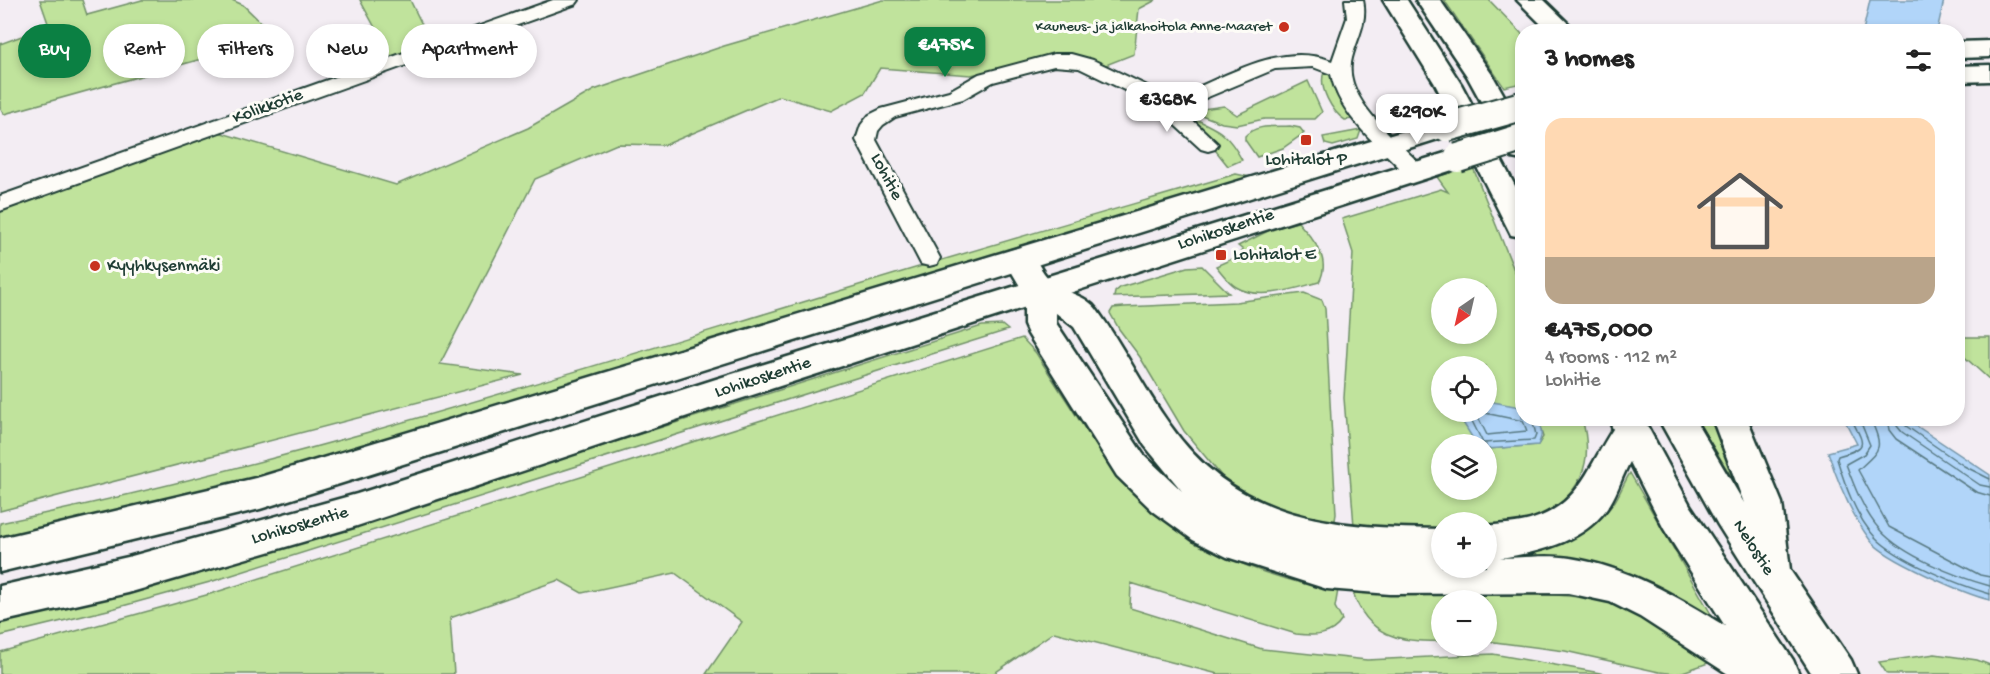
<!DOCTYPE html>
<meta charset="utf-8">
<style>
body{margin:0;font-family:"Gochi Hand",sans-serif;background:#f2f2f2;color:#222;height:100vh;display:flex;flex-direction:column;font-size:22px;white-space:nowrap}
*{box-sizing:border-box;margin:0}
p{font-size:20px;color:#767676}
.icon{flex:none;width:33px;height:33px;fill:none;stroke:currentColor;stroke-width:2;stroke-linecap:round;stroke-linejoin:round}
.map{position:relative;flex:1;overflow:hidden}
.panel{position:absolute;left:1515px;top:24px;width:450px;height:402px;display:flex;flex-direction:column;background:#fff;border-radius:24px;box-shadow:0 3px 9px #0003}
.panel>*{flex:none}
.guide{position:absolute;left:18px;top:24px;width:570px;height:54px;display:flex;gap:12px}
.needle{width:39px;rotate:214deg}
.buttons{position:absolute;left:1431px;top:278px;display:grid;gap:12px}
.buttons a{display:grid;place-items:center;width:66px;height:66px;border-radius:50%;background:#fff;box-shadow:0 3px 9px #0003;font-size:30px}
.price{position:absolute;translate:-50% -51px;padding:0 14px;border-radius:12px;background:#fff;color:#222;font-size:20px;line-height:39px;filter:drop-shadow(0 2px 3px #0008)}
.price::after{content:'';position:absolute;left:50%;top:36px;width:18px;height:14px;margin-left:-9px;background:inherit;clip-path:polygon(0 0,100% 0,50% 100%)}
.price.selected{background:#0b8043;color:#fff}
ul{padding:0;list-style:none}
li{display:grid;align-content:center;gap:12px;height:318px;padding:0 30px}
li+li{border-top:2px solid #e0e0e0}
li span{display:grid;place-items:center;height:186px;border-radius:18px;color:#555}
li>.icon{margin-inline-start:auto}
span .icon{width:108px;height:108px;fill:#fffc;stroke-width:1}
li b{font-size:26px}
h2{display:flex;justify-content:space-between;align-items:center;height:72px;padding:0 30px;font-size:26px}
.pill{padding:0 21px;border-radius:27px;background:#fff;box-shadow:0 3px 9px #0003;font-size:21px;line-height:54px}
.pill.selected{background:#0b8043;color:#fff}
.map>svg:first-child{display:block}
.green{fill:#c0e39c;stroke:#709068;stroke-width:1.5;fill-rule:evenodd}
.water{fill:#b1d5f9;stroke:#7798aa;stroke-width:1.5}
.lines{fill:none;stroke-linecap:round;stroke-linejoin:round}
.shore{stroke:#597a83;stroke-width:1.5}
.street-casing{stroke:#1f3d34;stroke-width:4}
.secondary-casing{stroke:#1f3d34;stroke-width:5}
.primary-casing{stroke:#1f3d34;stroke-width:5}
.highway-casing{stroke:#1f3d34;stroke-width:5}
.street{fill:#fdfcf7;fill-rule:evenodd}
.secondary{fill:#fdfcf7;fill-rule:evenodd}
.primary{fill:#fdfcf7;fill-rule:evenodd}
.highway{fill:#fdfcf7;fill-rule:evenodd}
.primary-bridge-casing{stroke:#1f3d34;stroke-width:32;stroke-linecap:butt}
.primary-bridge{stroke:#fdfcf7;stroke-width:28}
.poi-dot{fill:#c8321e;stroke:#fdfcf7;stroke-width:2}
.labels{text-anchor:middle;dominant-baseline:central;stroke-width:6;stroke-linejoin:round;paint-order:stroke}
.far-poi-label{font-size:15px;fill:#1f3d34;stroke:#fdfcf7;text-anchor:end}
.street-label{font-size:18px;fill:#1f3d34;stroke:#fdfcf7}
.poi-label{font-size:18px;fill:#1f3d34;stroke:#fdfcf7;text-anchor:start}
</style>
<div class="map">
<svg width="1990" height="674" viewBox="0 0 1990 674">
<rect width="100%" height="100%" fill="#f3edf3"/>
<filter id="ink" filterUnits="userSpaceOnUse"><feTurbulence type="fractalNoise" baseFrequency=".0167" numOctaves="2"/><feDisplacementMap in="SourceGraphic" scale="12" xChannelSelector="R" yChannelSelector="G"/><feConvolveMatrix kernelMatrix="1 2 1 2 8 2 1 2 1" color-interpolation-filters="sRGB"/></filter>
<g filter="url(#ink)">
<!-- green -->
<path class="green" d="M40,0h42l5,15 55,-15h90l11,5 34,33 -273,76 -4,-7v-63l49,-18z
M360,0h50l21,43 -40,14z
M883,0h273l-17,9 -5,45 -28,11 -42,-11 -93,21 -91,-7 -15,25 -34,18 -51,-15 -115,49 -48,-1 -82,35 -95,185 83,11 -523,136v-301l215,-79 181,54 132,-57 66,-38 130,-44z
M1444,0h45l33,34v49l-18,4z
M1324,72l8,4 4,18 18,25 -9,1c-13,-8 -27,-33 -21,-48z
M1308,81l14,31 -7,7h-51l-27,6 -15,-2 -23,-9 -4,-4 29,-4 13,9z
M1193,118c27,12 35,16 49,42l-14,6 -16,-20 6,-3 -24,-20z
M1290,126l10,2 4,5 -21,15 -26,9 -12,-17v-4c11,-12 30,-9 45,-10z
M1361,130l-3,9 -25,7 -8,-2 -2,-7z
M1472,165l50,125v118l-35,-7 -1,-35h-44v45h20l2,13 14,20h-36v45h44l1,-40 51,-4 5,-8 -6,-18h45c13,44 -2,78 -45,98 -15,6 -35,6 -50,9l-1,-4h-44l-1,8 -87,-4 -10,-128 9,-145 -11,-34 99,-30 7,3 -11,-15zM1442,288h44v45h-44z
M1236,174l14,3 -472,143 -396,122 -213,59 -169,38v-16c287,-59 566,-149 846,-234 130,-40 260,-77 390,-115z
M1298,222c15,17 34,37 21,60 -25,7 -60,19 -83,5 -8,-5 -14,-14 -20,-21l23,-10 4,-6 -5,-4 38,-19z
M1202,266l27,27 -115,4 1,-5 6,-5 66,-20z
M1304,293l18,7 3,8 11,206 -2,12 -24,-5 -53,-20 -33,-22 -40,-48 -44,-74 -21,-28 -9,-16 3,-5 11,-1 112,-5z
M1002,325l6,5 -798,252 -102,28 -108,26v-15l526,-151 456,-144z
M1958,337h32v43l-32,-29z
M1022,338l14,15c19,30 38,59 57,88 8,11 15,24 23,34 55,65 140,103 222,115l-3,17 7,13c-11,17 -28,16 -46,14l-165,-51 -1,25 132,41 105,11 126,-6 113,20h-388l-164,-42 -61,42h-287l36,-52 -67,-49 -93,20 -23,-13 -109,38 4,56h-454v-22l210,-58z
M1696,419h20l26,75z
M1630,473l89,155 -215,-65 -3,-8c45,-6 86,-13 114,-54 6,-9 9,-19 15,-28z
M1353,592l38,3 154,-1 57,5 30,11 79,52 -34,12 -18,-2 -94,-21 -78,-10 -1,-41h-44l-1,41c-41,2 -74,-5 -88,-49z
M1935,654l42,6 13,5v9h-103l-8,-12z"/>
<!-- water -->
<path class="water" d="M1870,0h74l-7,31h-74z
M1487,401l33,6 2,1v10l15,1c5,10 6,16 1,26l-51,4 -1,-5 -11,-2 -11,-18 -3,-12 25,-1z
M1844,419h62l84,56v125c-23,-5 -106,-41 -120,-60 -19,-26 -32,-57 -42,-88l29,-8z"/>
<g class="lines">
<!-- shore -->
<path class="shore" d="M1467,411l16,32 51,-3 2,-5 -4,-17
M1480,412l43,9 4,10 -40,4 -11,-22z
M1851,418c13,27 19,29 -13,38l-1,3c8,26 19,58 38,78 23,24 84,48 115,57
M1859,418l11,27 -6,9 -18,10c8,22 18,48 34,66 23,26 77,47 110,56
M1870,418c14,31 11,31 -12,52l31,57 91,48 10,2
M1887,418l2,12 7,9 80,53 14,4
M1896,418l1,8 5,6 78,53 10,2
M1903,418l3,8 58,40 26,13"/>
<defs>
<path id="street" d="M553,0h26l-3,4 -576,207v-15z
M1345,0h18c5,22 -6,38 -11,58 -11,40 45,82 70,108l3,5 -3,5 -7,2 -7,-2c-28,-29 -70,-61 -77,-102l-18,-7 -38,2 -91,38 -1,4 35,33 -3,5 -7,2 -7,-2 -35,-32 -3,-4 1,-6 -13,-4 -72,-35 -25,-2 -61,16 -30,17 -68,18 -12,8 -5,6 -2,9 64,118 -3,6 -8,2 -8,-2 -65,-124 5,-15 8,-10 12,-6 68,-18 30,-17 75,-20h17l22,6 71,34 10,3c49,-18 105,-57 158,-36l15,-43z"/>
<path id="secondary" d="M1517,0h27l33,32h-28z
M1990,41v16l-32,1v-16z
M1990,65v16l-32,1v-16z"/>
<path id="primary" d="M1447,118l10,3 4,6 -4,6 -1197,376 -260,63v-34l260,-61z
M1458,149l10,2 4,7 -4,7 -750,241 -361,120 -229,67 -128,29v-36l128,-29 229,-63 359,-115z"/>
<path id="highway" d="M1383,0h24l54,84 61,115v38l-11,-2 -4,-8 -72,-143z
M1416,0h24l53,76 29,51v33l-10,-2 -45,-82z
M1020,248l11,3c7,11 12,25 24,33 13,10 31,11 42,26 27,37 46,78 73,115 67,96 164,103 272,104v38h44v-41c15,-2 32,-2 47,-7 47,-15 55,-52 80,-90l-5,-11h35l47,87 103,155 6,14h-71l-88,-57 -30,-15 -42,-9 -178,1 -63,-5 -100,-32 -34,-17 -40,-29 -36,-35 -89,-142 -4,-9v-32l-20,-34 5,-8zM1056,313l18,14 71,119 37,45 -39,-37 -87,-131zM1630,462l34,67 61,97c-49,-30 -97,-59 -155,-68 -22,-4 -47,0 -70,0 41,-6 87,-17 110,-54 8,-13 12,-28 20,-42z
M1658,418h36l50,85 -32,-85h35l35,85 8,67 61,90 6,14h-45l-94,-149z"/>
</defs>
<!-- street casing -->
<use href="#street" class="street-casing"/>
<!-- secondary casing -->
<use href="#secondary" class="secondary-casing"/>
<!-- primary casing -->
<use href="#primary" class="primary-casing"/>
<!-- highway casing -->
<use href="#highway" class="highway-casing"/>
<!-- street -->
<use href="#street" class="street"/>
<!-- secondary -->
<use href="#secondary" class="secondary"/>
<!-- primary -->
<use href="#primary" class="primary"/>
<!-- highway -->
<use href="#highway" class="highway"/>
<defs>
<path id="primary-bridge" d="M1447,127l75,-21
M1458,158l64,-20"/>
</defs>
<!-- primary-bridge casing -->
<use href="#primary-bridge" class="primary-bridge-casing"/>
<!-- primary-bridge -->
<use href="#primary-bridge" class="primary-bridge"/>
</g>
</g>
<!-- markers -->
<g class="poi-dot">
<circle cx="1284" cy="27" r="6"/>
<rect x="1300" y="134" width="12" height="12" rx="3"/>
<rect x="1215" y="249" width="12" height="12" rx="3"/>
<circle cx="95" cy="266" r="6"/>
</g>
<g class="labels">
<!-- far-poi labels -->
<g class="far-poi-label">
<text x="1272" y="27">Kauneus- ja jalkahoitola Anne-Maaret</text>
</g>
<!-- street labels -->
<g class="street-label">
<text transform="translate(268 107) rotate(-20)">Kolikkotie</text>
<text transform="translate(886 177) rotate(62)">Lohitie</text>
<text transform="translate(1226 230) rotate(-18)">Lohikoskentie</text>
<text transform="translate(763 378) rotate(-18)">Lohikoskentie</text>
<text transform="translate(300 526) rotate(-16)">Lohikoskentie</text>
<text transform="translate(1753 548) rotate(57)">Nelostie</text>
</g>
<!-- poi labels -->
<g class="poi-label">
<text x="1306" y="160" text-anchor="middle">Lohitalot P</text>
<text x="1233" y="255">Lohitalot E</text>
<text x="107" y="266">Kyyhkysenmäki</text>
</g>
</g>
</svg>
<div class="buttons">
<a><svg class="needle" viewBox="-14 -14 28 28"><path d="M0-13l5 13h-10z" fill="#e53935"/><path d="M0 13l5-13h-10z" fill="#767676"/></svg></a>
<a><svg class="icon" aria-label="locate" viewBox="0 0 24 24"><circle cx="12" cy="12" r="6"/><path d="M12 2v4M12 18v4M2 12h4M18 12h4"/></svg></a>
<a><svg class="icon" aria-label="layers" viewBox="0 0 24 24"><path d="M12 4l9 5-9 5-9-5zM3 14l9 5 9-5"/></svg></a>
<a>+</a>
<a>−</a>
</div>
<b class="price selected" style="left:945px;top:78px">€475K</b>
<b class="price" style="left:1167px;top:133px">€368K</b>
<b class="price" style="left:1417px;top:145px">€290K</b>
<div class="guide">
<a class="pill selected">Buy</a>
<a class="pill">Rent</a>
<a class="pill">Filters</a>
<a class="pill">New</a>
<a class="pill">Apartment</a>
</div>
<section class="panel">
<h2>3 homes<svg class="icon" aria-label="filters" viewBox="0 0 24 24"><path d="M4 7h16M4 17h16"/><circle cx="9" cy="7" r="2"/><circle cx="15" cy="17" r="2"/></svg></h2>
<ul>
<li><span style="background:linear-gradient(#ffd9b3 75%,#b9a48a 0)"><svg class="icon" aria-label="home" viewBox="0 0 24 24"><path d="M3 11l9-7 9 7M6 9v11h12V9"/></svg></span><div><b>€475,000</b><p>4 rooms · 112 m²</p><p>Lohitie</p></div></li>
</ul>
</section>
</div>
